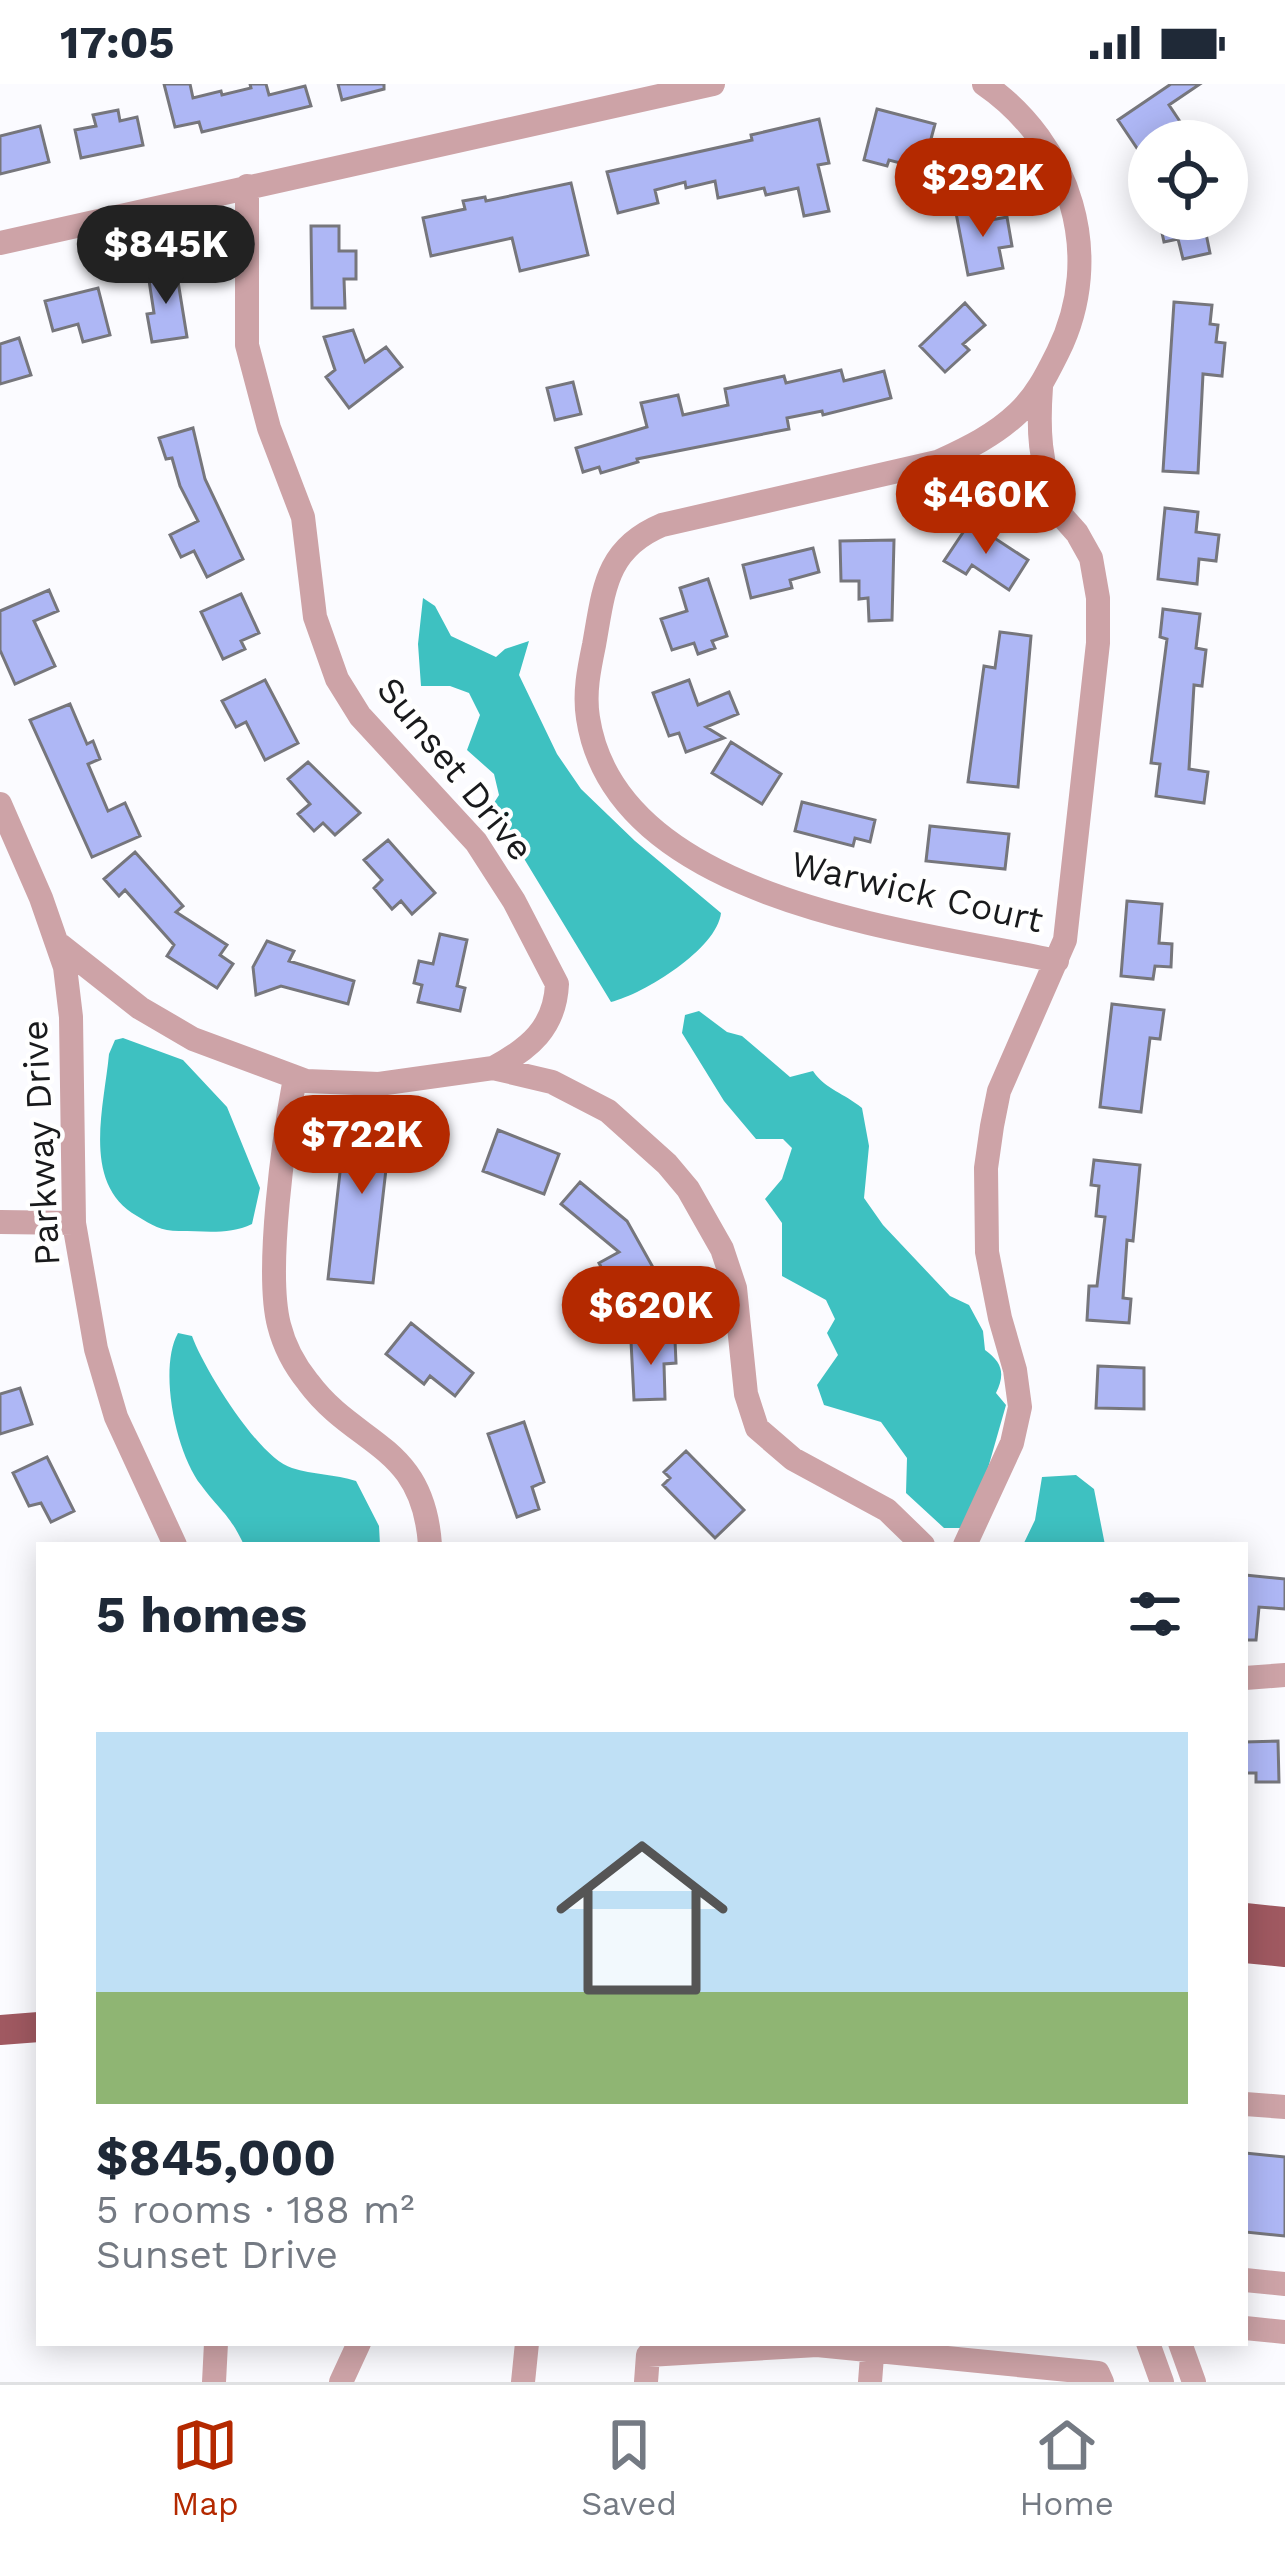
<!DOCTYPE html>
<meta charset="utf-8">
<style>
body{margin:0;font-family:"Work Sans",sans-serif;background:#f6f6f7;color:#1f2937;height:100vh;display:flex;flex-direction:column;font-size:45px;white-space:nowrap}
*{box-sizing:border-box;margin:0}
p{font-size:39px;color:#747a83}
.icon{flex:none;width:66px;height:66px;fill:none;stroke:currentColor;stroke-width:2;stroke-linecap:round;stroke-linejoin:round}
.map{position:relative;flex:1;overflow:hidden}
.sheet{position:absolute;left:36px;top:1458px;width:1212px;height:804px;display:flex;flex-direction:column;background:#fff;border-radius:0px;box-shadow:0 6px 30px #0003}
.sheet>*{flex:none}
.controls{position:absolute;left:1128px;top:36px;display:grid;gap:24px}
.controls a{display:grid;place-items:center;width:120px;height:120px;border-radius:50%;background:#fff;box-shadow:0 6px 30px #0003;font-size:60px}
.price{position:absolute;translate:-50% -102px;padding:0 27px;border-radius:42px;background:#b42900;color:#fff;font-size:39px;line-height:78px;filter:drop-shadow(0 3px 6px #0008)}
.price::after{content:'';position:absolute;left:50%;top:72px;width:36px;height:27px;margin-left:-18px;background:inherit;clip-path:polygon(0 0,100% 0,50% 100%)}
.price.active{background:#222;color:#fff}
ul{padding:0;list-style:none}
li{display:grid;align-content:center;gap:24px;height:636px;padding:0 60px}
li span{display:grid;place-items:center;height:372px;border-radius:0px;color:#555}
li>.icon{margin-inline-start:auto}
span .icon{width:216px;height:216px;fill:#fffc;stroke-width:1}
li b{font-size:51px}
h2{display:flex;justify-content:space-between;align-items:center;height:144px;padding:0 60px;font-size:51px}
.status{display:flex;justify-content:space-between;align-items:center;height:84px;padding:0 60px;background:#fff;direction:ltr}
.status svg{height:33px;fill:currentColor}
.tab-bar{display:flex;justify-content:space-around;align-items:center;height:168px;border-top:3px solid #e0e1e3;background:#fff;font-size:33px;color:#747a83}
.tab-bar a{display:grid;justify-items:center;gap:6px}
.tab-bar .active{color:#b42900}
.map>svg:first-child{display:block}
.water{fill:#3ec1c1}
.building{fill:#aeb7f5;stroke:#76767c;stroke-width:3}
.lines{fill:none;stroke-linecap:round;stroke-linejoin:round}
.minor{stroke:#cda3a7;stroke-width:24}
.major{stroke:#a05961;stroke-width:30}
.labels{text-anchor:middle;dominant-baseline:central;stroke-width:9;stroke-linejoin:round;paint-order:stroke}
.street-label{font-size:36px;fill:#191a1c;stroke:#fff}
</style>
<div class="status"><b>17:05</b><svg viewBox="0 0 49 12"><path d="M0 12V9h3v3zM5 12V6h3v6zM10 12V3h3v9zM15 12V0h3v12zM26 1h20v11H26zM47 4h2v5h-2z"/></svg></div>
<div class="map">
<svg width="1285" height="2298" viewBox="0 0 1285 2298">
<rect width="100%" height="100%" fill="#fbfbff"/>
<!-- water -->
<path class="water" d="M423,514l12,8 16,30 45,21 9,-8 24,-8 -10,34 38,79 24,35 54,52 86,72c-4,36 -77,81 -110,89l-119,-196 7,-11 -5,-21 -27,-24 13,-35 -11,-22 -19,-7h-29l-3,-42z
M699,927l28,21 15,4 48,41 23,-6c13,19 31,22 49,37l7,38 -5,52 19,27 67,71 19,9 14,26 2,19c18,13 20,24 11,43l10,12 -18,63 -27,60h-17l-38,-35 1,-35 -26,-36 -57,-17 -7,-20 21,-30 -11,-22 8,-14 -9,-19 -44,-24v-53l-17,-24 17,-20 10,-31 -9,-9h-27l-32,-38 -42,-68 3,-18z
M123,954l60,22 44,47 33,81 -8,36c-23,11 -47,7 -73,7 -18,0 -27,-6 -42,-15 -56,-32 -33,-108 -28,-162l6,-14z
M178,1249l14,3c11,31 67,123 100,132 21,7 43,6 64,13l23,45 1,19h-136c-15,-32 -24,-34 -43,-60 -25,-32 -43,-116 -23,-152z
M1076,1391l18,14 11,56h-82l12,-25 7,-43z"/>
<!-- building -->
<path class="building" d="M164,0h26l3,14 28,-7 1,4 29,-7 -1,-4h16l3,11 36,-9 6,20 -109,26 -3,-10 -24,5z
M338,0h46v5l-42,11z
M1171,0h29l-31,21 18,27 -13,9h-25v25l-31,-46z
M877,25l58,15 -12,45 -34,-9 -2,6 -23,-6z
M118,26l2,11 17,-4 6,28 -62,13 -6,-28 21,-4 -3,-11z
M819,35l10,44 -11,2 11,46 -25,5 -6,-28 -32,7 -2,-7 -46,10 -3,-17 -29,7 -1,-6 -30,8 3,13 -40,10 -11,-41 145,-32 -1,-5z
M40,42l9,36 -49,12v-38z
M571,99l17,72 -68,16 -8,-33 -81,18 -8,-38 42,-9 -2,-8 22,-4 1,4z
M988,122l3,14 16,-3 5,29 -13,2 4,20 -35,7 -12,-62z
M1159,135h44l7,34 -27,6 -5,-20 -14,3z
M311,142h28v25h17v28h-12l1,29h-33z
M176,185l11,68 -35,5 -5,-28 7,-1 -6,-39z
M98,204l12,47 -27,7 -5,-18 -25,7 -8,-30z
M1174,218l38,3 -2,19 8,1 -2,17 9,1 -3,33 -19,-2 -5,99 -35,-2z
M965,219l20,22 -22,19 6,6 -24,22 -25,-26z
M353,246l12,32 21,-15 16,20 -53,41 -23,-31 9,-7 -11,-33z
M19,254l12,37 -31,9v-40z
M841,286l3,11 40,-10 7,27 -68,17 -1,-4 -35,7 2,11 -152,30 1,3 -37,11 -2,-6 -16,5 -7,-24 71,-21 -6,-24 37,-8 5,20 45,-10 -3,-16 59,-13 2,7z
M573,298l8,32 -26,6 -8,-32z
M193,344l12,51 38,80 -36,18 -13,-26 -13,6 -11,-22 28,-14 -18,-35 -8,-28 -6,1 -7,-21z
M1165,424l33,4 -2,20 23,3 -3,26 -17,-2 -2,25 -39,-5z
M970,438l58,38 -19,30 -37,-25 -6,9 -22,-13z
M894,456l-2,80 -23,1 -1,-23 -9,1v-18h-18l-1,-40z
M813,464l6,24 -29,8 2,8 -41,10 -8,-33z
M708,495l19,57 -15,5 3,7 -17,6 -4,-11 -22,7 -11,-31 26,-8 -7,-23z
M49,506l9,21 -24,10 21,45 -40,18 -15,-34v-39z
M241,510l18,39 -18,8 4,8 -22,10 -22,-47z
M1163,525l37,5 -4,34 10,2 -4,36 -8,-1 -5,84 19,3 -4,31 -48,-7 4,-32 -9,-1 16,-124 -7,-2z
M1000,548l31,4 -13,151 -50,-5 16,-116 11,2z
M265,596l33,63 -33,17 -19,-38 -10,5 -14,-26z
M689,596l9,25 31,-13 9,22 -32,13 18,11 -38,14 -7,-19 -10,3 -16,-43z
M70,620l17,40 6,-3 7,18 -12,5 20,47 17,-8 15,33 -48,21 -62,-137z
M731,658l50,32 -19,30 -50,-31z
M308,678l52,51 -25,22 -12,-12 -9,8 -16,-17 12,-10 -22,-25z
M802,718l73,18 -5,22 -15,-4 -2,8 -58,-15z
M930,742l79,8 -4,35 -79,-8z
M388,756l47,53 -23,21 -11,-13 -9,8 -18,-21 8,-8 -18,-20z
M135,768l48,54 -7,6 51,33 -7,10 13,9 -16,24 -50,-32 7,-11 -49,-55 -6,6 -15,-17z
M1127,817l35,3 -3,39 13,1 -1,23 -16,-1 -2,13 -32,-3z
M440,850l27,6 -10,46 8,2 -5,23 -42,-9 4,-17 -8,-2 5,-22 14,3z
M267,857l27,10 -5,10 65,20 -6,23 -67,-18 -25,9 -3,-28z
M1112,920l52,6 -4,29 -10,-1 -9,74 -41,-5z
M388,1034l22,2 -2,25 -19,-2 -16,140 -45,-4 18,-160 42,4z
M498,1046l61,24 -15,40 -61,-23z
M1094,1076l46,5 -7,76 -6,-1 -4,58 8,1 -2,24 -42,-3 2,-34h8l8,-69 -9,-1 3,-30 -8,-1z
M580,1098l47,39 42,75 -40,23 -30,-56 20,-11 -58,-48z
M411,1239l62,50 -18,23 -25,-20 -6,8 -38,-30z
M675,1256l1,23 -12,1 1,35 -31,1 -3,-59z
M1098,1282l46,2v41l-48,-1z
M20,1304l12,36 -32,10v-40z
M524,1338l20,60 -12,5 7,22 -22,8 -29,-83z
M686,1367l58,59 -29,28 -52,-53 7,-7 -6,-6z
M47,1373l27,54 -23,11 -10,-19 -12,3 -16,-33z
M1245,1491l40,4v30l-26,-2 -3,33h-11z
M1278,1657l1,41h-23v-9h-11v-31z
M1245,2069l40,4v79l-40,-4z"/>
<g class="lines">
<!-- minor -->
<path class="minor" d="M247,102v159l22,83 34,89 12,100 22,62 23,37 116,126 38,59 43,83c-2,44 -28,65 -64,84
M0,159l713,-159
M1041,303c-3,41 -2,78 16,115
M940,377c28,-13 55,-26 78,-48 19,-18 29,-39 40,-61 48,-97 12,-209 -74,-268
M0,720l41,94 24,69 6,50 3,206 22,126 20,68 59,128
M60,861l80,63 53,31 113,42 73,3 114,-16 59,14 56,29 59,53 21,25 34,60 13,39 11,106 11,34 36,31 94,51 36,35
M295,994c-11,58 -30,193 -16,247 5,20 16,41 29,57 48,65 115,61 122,163
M0,1138l74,1
M965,1461l47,-102 8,-36 -5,-37 -15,-52 -13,-66 -1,-84 6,-42 7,-35 66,-151 33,-297v-45l-7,-40 -14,-25 -32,-36 -22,-17 -23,-10 -63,-8 -275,63c-57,24 -58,65 -68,120 -5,24 -10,48 -6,73 28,184 325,212 469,243
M1245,1594l40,-3
M1245,2020l40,3
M1245,2196l40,4
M1245,2244l40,4
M1148,2259l14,39
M1180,2259l14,39
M214,2298l2,-39
M341,2298l18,-39
M523,2298l4,-39
M646,2298l2,-27 169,-10 281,28 4,9
M870,2298l3,-39"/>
<!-- major -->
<path class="major" d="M1245,1834l40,4
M1245,1864l40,4
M0,1946l39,-3"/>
</g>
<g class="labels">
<!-- street labels -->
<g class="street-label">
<text transform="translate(455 685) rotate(51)">Sunset Drive</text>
<text transform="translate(917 808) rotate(13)">Warwick Court</text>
<text transform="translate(41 1059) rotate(-93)">Parkway Drive</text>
</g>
</g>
</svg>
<div class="controls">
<a><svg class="icon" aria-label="locate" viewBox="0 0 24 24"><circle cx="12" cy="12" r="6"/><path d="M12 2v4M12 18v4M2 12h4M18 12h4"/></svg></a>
</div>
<b class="price" style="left:983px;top:156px">$292K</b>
<b class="price active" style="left:166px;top:223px">$845K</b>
<b class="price" style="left:986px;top:473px">$460K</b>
<b class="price" style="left:362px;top:1113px">$722K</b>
<b class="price" style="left:651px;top:1284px">$620K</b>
<section class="sheet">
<h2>5 homes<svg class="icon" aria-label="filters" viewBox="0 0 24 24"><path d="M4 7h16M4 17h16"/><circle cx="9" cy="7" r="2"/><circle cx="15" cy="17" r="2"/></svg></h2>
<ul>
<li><span style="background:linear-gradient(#bfe0f5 70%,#8fb573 0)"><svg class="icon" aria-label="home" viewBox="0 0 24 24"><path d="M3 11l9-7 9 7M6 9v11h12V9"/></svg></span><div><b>$845,000</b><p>5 rooms · 188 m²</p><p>Sunset Drive</p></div></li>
</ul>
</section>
</div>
<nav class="tab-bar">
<a class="active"><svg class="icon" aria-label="map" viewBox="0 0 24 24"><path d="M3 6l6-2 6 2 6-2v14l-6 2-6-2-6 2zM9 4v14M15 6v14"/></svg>Map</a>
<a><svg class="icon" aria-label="saved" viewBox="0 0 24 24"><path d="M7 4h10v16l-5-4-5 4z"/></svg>Saved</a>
<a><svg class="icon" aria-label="home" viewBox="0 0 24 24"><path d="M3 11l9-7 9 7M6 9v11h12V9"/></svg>Home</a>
</nav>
